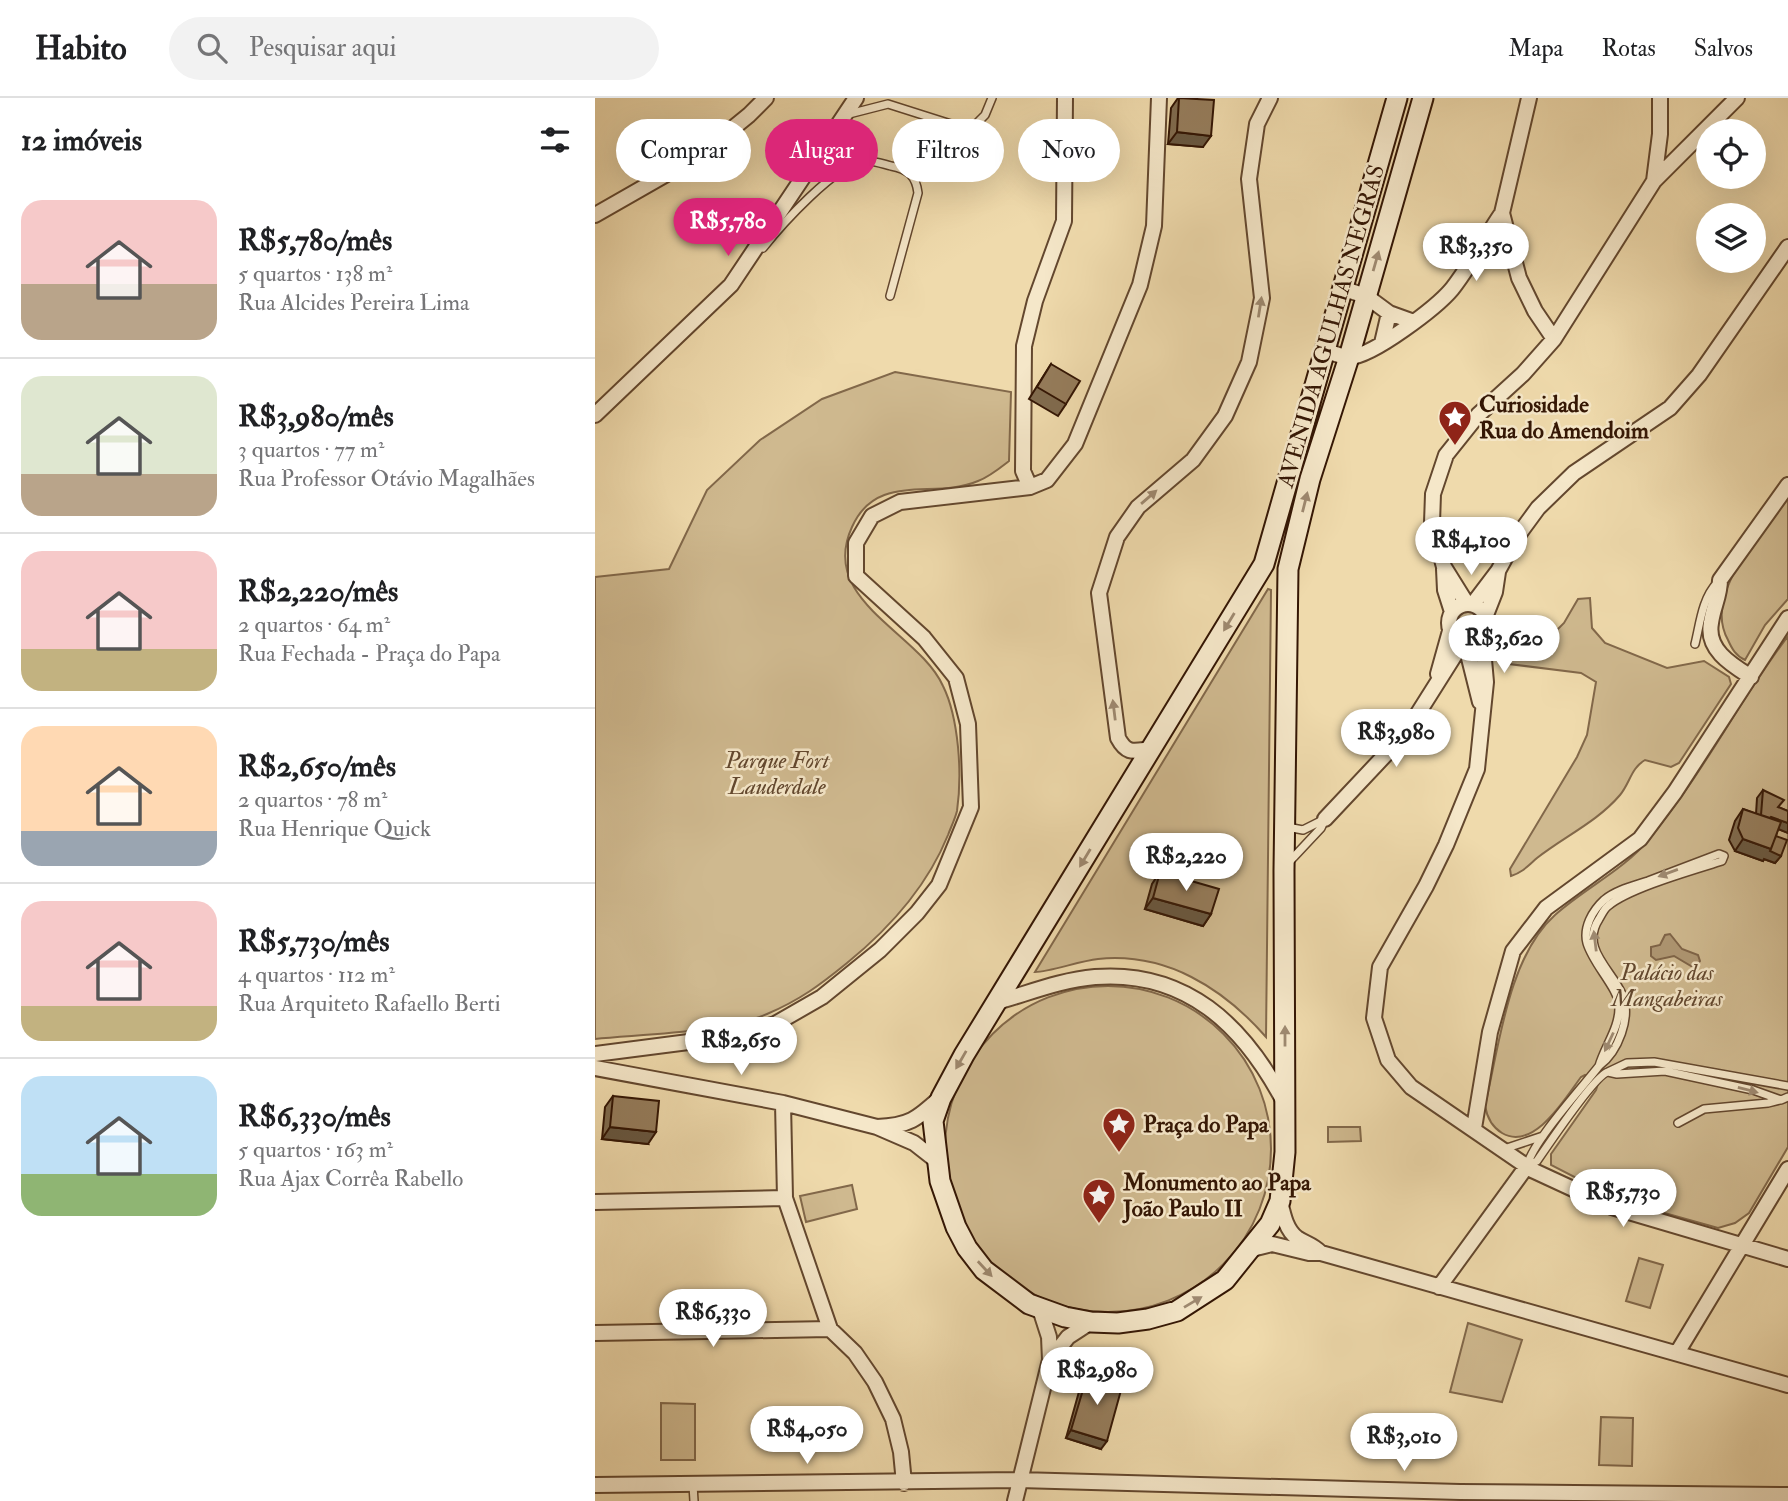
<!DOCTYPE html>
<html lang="pt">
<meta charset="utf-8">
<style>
body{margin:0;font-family:"IM FELL Double Pica",serif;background:#f2f2f2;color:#202124;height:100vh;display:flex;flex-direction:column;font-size:26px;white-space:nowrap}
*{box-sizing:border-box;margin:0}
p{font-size:23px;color:#757577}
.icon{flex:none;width:38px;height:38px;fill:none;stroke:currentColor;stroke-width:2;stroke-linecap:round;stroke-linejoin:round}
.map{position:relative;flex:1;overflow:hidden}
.sheet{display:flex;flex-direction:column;background:#fff;width:595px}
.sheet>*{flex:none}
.guide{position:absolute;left:21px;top:21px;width:665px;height:63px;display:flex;gap:14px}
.controls{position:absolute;left:1101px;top:21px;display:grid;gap:14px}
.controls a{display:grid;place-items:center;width:70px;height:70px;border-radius:50%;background:#fff;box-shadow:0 7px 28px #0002;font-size:35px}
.price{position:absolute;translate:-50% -60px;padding:0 16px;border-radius:24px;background:#fff;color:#222;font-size:23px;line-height:46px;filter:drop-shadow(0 2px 4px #0008)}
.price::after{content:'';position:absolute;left:50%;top:42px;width:21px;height:16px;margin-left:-10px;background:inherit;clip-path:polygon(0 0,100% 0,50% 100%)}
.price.current{background:#db2777;color:#fff}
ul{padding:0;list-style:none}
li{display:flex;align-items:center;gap:21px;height:175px;padding:0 21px}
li+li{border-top:2px solid #e0e0e0}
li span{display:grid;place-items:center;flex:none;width:196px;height:140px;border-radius:21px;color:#555}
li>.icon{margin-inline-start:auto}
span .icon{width:84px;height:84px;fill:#fffc;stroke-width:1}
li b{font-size:30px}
h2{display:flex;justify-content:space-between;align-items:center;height:84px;padding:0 21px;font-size:30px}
.pill{padding:0 24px;border-radius:32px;background:#fff;box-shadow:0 7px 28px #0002;font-size:24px;line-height:63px}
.pill.current{background:#db2777;color:#fff}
header{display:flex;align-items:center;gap:42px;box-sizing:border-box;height:98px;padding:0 35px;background:#fff;border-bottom:2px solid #e0e0e0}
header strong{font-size:33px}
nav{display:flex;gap:38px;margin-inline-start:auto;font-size:24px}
.search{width:490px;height:63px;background:#f2f2f2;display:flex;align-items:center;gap:18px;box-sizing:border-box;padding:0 24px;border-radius:38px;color:#757577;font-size:26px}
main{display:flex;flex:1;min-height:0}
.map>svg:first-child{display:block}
.green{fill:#cfb98f;stroke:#82684a;stroke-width:2}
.water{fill:#af9773;stroke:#7e6347;stroke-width:2}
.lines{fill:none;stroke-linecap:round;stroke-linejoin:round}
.lane-casing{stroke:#63472e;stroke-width:10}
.street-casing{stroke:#63472e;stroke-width:18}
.secondary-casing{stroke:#341604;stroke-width:23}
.lane{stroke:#f5e7c9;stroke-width:7}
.street{stroke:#f5e7c9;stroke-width:14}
.secondary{stroke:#f5e7c9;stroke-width:19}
.wall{fill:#806b4e;stroke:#341604;stroke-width:2}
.shaded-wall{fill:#685740;stroke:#341604;stroke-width:2}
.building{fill:#957c5b;stroke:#341604;stroke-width:2}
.oneway{fill:#9e8970}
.labels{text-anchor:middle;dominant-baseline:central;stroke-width:5;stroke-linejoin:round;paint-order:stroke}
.street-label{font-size:23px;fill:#341604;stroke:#f5e7c9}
.poi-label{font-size:23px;font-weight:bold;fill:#341604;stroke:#f5e7c9;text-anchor:start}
.park-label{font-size:23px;font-style:italic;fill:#62472e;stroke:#f5e7c9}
</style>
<header>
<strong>Habito</strong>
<div class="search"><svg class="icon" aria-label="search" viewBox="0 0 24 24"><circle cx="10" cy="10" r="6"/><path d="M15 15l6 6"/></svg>Pesquisar aqui</div>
<nav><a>Mapa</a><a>Rotas</a><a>Salvos</a></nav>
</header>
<main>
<section class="sheet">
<h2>12 imóveis<svg class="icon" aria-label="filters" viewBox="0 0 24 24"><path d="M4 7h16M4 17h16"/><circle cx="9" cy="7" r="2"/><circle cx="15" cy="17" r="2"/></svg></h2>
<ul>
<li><span style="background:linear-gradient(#f6c9c9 60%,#b9a48a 0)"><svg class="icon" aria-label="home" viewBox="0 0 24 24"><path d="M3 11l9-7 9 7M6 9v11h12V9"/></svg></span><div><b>R$5,780/mês</b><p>5 quartos · 138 m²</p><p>Rua Alcides Pereira Lima</p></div></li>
<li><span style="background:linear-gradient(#dfe7d0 70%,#b9a48a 0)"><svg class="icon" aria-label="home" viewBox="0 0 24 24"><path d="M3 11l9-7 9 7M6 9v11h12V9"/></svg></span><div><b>R$3,980/mês</b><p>3 quartos · 77 m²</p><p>Rua Professor Otávio Magalhães</p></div></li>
<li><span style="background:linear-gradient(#f6c9c9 70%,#c2b280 0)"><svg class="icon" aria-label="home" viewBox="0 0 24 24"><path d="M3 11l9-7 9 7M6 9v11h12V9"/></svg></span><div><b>R$2,220/mês</b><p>2 quartos · 64 m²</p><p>Rua Fechada - Praça do Papa</p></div></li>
<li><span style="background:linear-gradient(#ffd9b3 75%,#9aa5b1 0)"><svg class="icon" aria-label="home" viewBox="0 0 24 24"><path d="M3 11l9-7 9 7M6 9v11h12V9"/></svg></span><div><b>R$2,650/mês</b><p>2 quartos · 78 m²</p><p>Rua Henrique Quick</p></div></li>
<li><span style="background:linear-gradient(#f6c9c9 75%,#c2b280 0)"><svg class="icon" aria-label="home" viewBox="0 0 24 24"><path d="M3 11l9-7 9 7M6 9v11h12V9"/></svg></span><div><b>R$5,730/mês</b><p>4 quartos · 112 m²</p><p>Rua Arquiteto Rafaello Berti</p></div></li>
<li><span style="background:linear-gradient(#bfe0f5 70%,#8fb573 0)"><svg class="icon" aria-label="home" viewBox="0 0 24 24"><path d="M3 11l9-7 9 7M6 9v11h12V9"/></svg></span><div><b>R$6,330/mês</b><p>5 quartos · 163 m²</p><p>Rua Ajax Corrêa Rabello</p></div></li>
</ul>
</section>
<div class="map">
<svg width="1193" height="1403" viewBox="0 0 1193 1403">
<rect width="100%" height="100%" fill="#efdaac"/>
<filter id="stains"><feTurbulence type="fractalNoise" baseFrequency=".00286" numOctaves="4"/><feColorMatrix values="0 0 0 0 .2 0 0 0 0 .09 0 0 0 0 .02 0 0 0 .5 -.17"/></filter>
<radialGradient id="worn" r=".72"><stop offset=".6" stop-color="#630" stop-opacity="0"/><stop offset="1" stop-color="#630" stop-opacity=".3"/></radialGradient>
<!-- green -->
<path class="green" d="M300,274l116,20 -2,69c-9,7 -20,16 -31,20 -44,19 -101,-10 -126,46 -34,74 67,105 91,159 9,18 13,41 15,61 2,21 2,43 -1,64 -2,8 -6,16 -9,24 -21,52 -58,93 -101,128 -27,22 -47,37 -80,51 -46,19 -120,20 -172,25v-462l74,-8 38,-79 53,-50 62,-41z
M1193,400v101l-23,26 -20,35c-9,-4 -13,-11 -17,-20 -26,-47 34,-106 60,-142z
M673,491l3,1 -5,447c-43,-49 -100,-85 -168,-78 -19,2 -48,13 -63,13z
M995,500l2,30 13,15 62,25 37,-7 25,16 2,7 -52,79 -8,4 -26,-7c-14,8 -15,23 -25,35 -23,27 -55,41 -83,63 -9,8 -14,14 -26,18l-1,-7 67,-112 10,-22 9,-53 -15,-9 -72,-9 -7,-15 10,-15 43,-2 9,-9 14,-24z
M858 525a15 15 0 1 1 30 0a15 15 0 1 1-30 0Z
M1193,538v511l-39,66 -14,10 -17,5 -75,-21 -53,-22 -39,-20v-11l45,-64 2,-6 -13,-9 -4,2c-15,20 -47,75 -79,56 -10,-6 -15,-16 -17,-27 14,-59 23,-149 70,-191 31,-28 68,-44 95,-77 52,-63 89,-137 138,-202z
M350 1051a163 163 0 1 1 326 0a163 163 0 1 1-326 0Z
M733,1029h32l1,14 -33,1z
M257,1087l5,24 -51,13 -6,-26z
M1044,1160l24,7 -13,43 -24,-7z
M873,1225l54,17 -20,62 -52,-10z
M66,1305l34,1v56h-34z
M1006,1319l32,1 -1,48 -33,-1z"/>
<!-- water -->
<path class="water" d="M1075,836l12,15 16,6 2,6 -4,5h-5l-17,-10 -18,4 -5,-4v-9l9,-2 5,-10z"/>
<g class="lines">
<defs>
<path id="lane" d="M254,16l39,-10 63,20 22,3 12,-12 7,-17
M168,150c18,-23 73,-84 101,-87 9,-1 19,3 27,5 17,3 25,10 27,27l-28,103
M1100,546c5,-20 7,-45 22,-61
M692,729l16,3 22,-11 -4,9 -31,33
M1193,988l-134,-24 -27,1 -19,9 9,2 48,-3 88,19 28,10 7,-3
M1083,1025l26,-14 64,-6 12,-3
M909,1051l39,-13
M932,1068c6,-25 54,-77 72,-100 19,-14 33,-49 23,-72 -11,-25 -42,-46 -23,-75 3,-5 5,-10 9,-13 21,-18 86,-36 114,-45l2,-5 -5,-2c-24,9 -47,18 -71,27 -15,5 -32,9 -44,19 -12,11 -21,28 -17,43 6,21 31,45 32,62 1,23 -14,40 -20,61
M933,1068l9,-5c11,-16 58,-86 71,-89
M98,1387l1,16"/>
<path id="street" d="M934,0l-27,115 17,65 16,33 19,28
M1059,83l6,-47v-36
M0,117l105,-60 49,-40 17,-17
M746,190l25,8 23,17 25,9
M787,245l7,-30
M729,252c8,3 18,7 26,7 23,-1 87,-50 102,-68 18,-23 33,-51 50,-76
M0,317l136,-130 125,-187
M435,389l-7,-16 1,-125 11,-45 29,-80 1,-123
M849,471l1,21 7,22
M854 525a19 19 0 1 1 38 0a19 19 0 1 1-38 0Z
M872,506l-23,-37 -12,-44 1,-29 13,-39 32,-40 45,-41 31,-35 100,-158 83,-83
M878,506l25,-33 18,-33 22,-30 36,-35 96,-65 29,-33 89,-128
M891,517l9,-23 3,-20
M887,539l4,45 -9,87 -31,76 -20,41 -46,81 -6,51 14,42 23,27 121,83 80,37 176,52
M870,544l15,60
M843,576l12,-43
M1156,579c-19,-12 -45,-27 -40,-54 2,-16 9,-27 9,-43l68,-95
M556,651c-17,2 -24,6 -33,-11l-19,-145 18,-56 21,-30 55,-47 32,-44 24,-54 13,-64 -13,-119 8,-55 13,-26
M730,721l80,-85 58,-92
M402,904c32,-9 64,-22 98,-25 91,-7 148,48 188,123
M0,956l140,-18 40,-12 47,-27 58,-47 37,-37 22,-28 32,-78 -3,-83 -12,-46 -32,-40 -68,-62v-33l16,-27 28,-14 130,-15 17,-7 28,-36 65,-159 14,-59 5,-128
M0,970l188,35 94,24
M188,1005l2,95 45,131 25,24 20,29 18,37 8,33 3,31
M879,1030l16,-96 23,-81 33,-43 94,-69 35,-47 113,-174
M342,1063l-23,-18 -37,-16c32,-1 40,-8 62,-28
M0,1104l190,-4
M657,1151l20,-5 37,9h12c-9,-9 -15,-9 -24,-15 -11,-8 -14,-24 -17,-37
M726,1155l467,132
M844,1189l88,-121
M445,1211l9,28 1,23 18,-23 23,-15
M0,1235l235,-4
M1082,1255l111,-184
M0,1387l424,-5 441,12 328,3
M420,1403l35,-141"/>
<path id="secondary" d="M802,0l-133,466 -300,491 -23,43 -8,23 7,60 16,46 11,21 17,22 45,34 36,13 26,5 27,1 30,-4 29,-8 48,-31 45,-56 10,-23 5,-49 -1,-281 4,-302 22,-90 39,-122 74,-259"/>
</defs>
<!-- lane casing -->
<use href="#lane" class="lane-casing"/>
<!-- street casing -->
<use href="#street" class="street-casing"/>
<!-- secondary casing -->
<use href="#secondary" class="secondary-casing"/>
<!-- lane -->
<use href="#lane" class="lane"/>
<!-- street -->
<use href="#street" class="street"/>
<!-- secondary -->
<use href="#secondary" class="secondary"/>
</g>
<!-- wall -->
<path class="wall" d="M583,0h19l6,49 -35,-3 3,-36z
M456,266l15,40 -8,12 -29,-17z
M1168,692l15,17 10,4v22l-10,-4 -2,7 5,20 -6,7 -11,-4 -1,2 -28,-10 -6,-11 6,-19 8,-12 13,5 1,-16z
M565,774l51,42 -8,12 -58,-17 7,-25z
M18,998l35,48 -46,-5 3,-32z
M493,1275l13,76 -35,-11 16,-57z"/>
<!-- shaded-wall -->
<path class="shaded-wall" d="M582,34l34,4 -8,11 -35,-3z
M1176,719l17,6v10l-22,-9z
M1148,741l28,10 10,7 -6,7 -11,-4 -1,2 -28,-10z
M558,800l58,16 -8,12 -58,-17z
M15,1029l46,5 -8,12 -46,-5z
M476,1332l36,11 -6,8 -35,-11z"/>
<!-- building -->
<path class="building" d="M584,0l35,2 -3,36 -34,-4z
M456,266l29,17 -14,23 -29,-17z
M1168,692l21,10 -6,7 10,4v12l-17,-6 -1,1 -9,-3z
M1148,711l38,13 -10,27 -28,-10 -5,-11z
M1181,738l11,4 -6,16 -11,-5z
M565,774l59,17 -8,25 -58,-16z
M18,998l46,5 -3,31 -46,-5z
M493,1275l35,10 -16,58 -36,-11z"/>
<!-- one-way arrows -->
<defs><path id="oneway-solid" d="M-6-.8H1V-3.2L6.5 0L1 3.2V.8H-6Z" transform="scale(1.75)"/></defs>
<g class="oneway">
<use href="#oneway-solid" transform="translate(781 163) rotate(-74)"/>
<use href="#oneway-solid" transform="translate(665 209) rotate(-81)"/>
<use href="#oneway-solid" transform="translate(554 399) rotate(-41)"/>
<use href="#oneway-solid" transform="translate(710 404) rotate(-76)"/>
<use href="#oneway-solid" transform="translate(634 524) rotate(121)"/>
<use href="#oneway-solid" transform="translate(519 612) rotate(-97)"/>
<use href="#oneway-solid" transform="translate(490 760) rotate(121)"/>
<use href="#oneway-solid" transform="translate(1073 775) rotate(160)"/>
<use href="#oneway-solid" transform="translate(1000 843) rotate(-97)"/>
<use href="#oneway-solid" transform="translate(690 938) rotate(-90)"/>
<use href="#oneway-solid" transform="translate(1014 944) rotate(115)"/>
<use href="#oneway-solid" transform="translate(366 962) rotate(120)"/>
<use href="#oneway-solid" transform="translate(1153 992) rotate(15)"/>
<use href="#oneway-solid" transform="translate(390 1171) rotate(47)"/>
<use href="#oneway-solid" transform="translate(598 1204) rotate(-31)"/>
</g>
<!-- icons -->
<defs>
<symbol id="sight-pin" viewBox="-11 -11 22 30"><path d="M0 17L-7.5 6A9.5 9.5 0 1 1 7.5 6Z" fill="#8f2418" stroke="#f5e7c9"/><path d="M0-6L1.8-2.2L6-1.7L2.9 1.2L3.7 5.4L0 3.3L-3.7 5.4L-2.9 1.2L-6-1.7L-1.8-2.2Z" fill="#fff"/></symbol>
</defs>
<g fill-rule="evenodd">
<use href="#sight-pin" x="841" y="300" width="38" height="52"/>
<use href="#sight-pin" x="505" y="1007" width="38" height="52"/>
<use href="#sight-pin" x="485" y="1078" width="38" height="52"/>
</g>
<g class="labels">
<!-- street labels -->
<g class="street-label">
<text transform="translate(736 228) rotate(-74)">AVENIDA AGULHAS NEGRAS</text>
</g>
<!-- poi labels -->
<g class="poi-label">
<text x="884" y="306">Curiosidade<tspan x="884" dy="26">Rua do Amendoim</tspan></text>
<text x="548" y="1026">Praça do Papa</text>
<text x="528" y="1084">Monumento ao Papa<tspan x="528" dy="26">João Paulo II</tspan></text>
</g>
<!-- park labels -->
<g class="park-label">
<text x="182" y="662">Parque Fort<tspan x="182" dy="26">Lauderdale</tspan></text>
<text x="1072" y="874">Palácio das<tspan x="1072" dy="26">Mangabeiras</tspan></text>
</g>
</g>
<rect width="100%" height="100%" filter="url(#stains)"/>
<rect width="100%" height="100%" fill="url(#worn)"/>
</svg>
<div class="controls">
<a><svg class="icon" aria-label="locate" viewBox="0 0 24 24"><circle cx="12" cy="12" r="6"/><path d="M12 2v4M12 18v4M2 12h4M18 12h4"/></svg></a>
<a><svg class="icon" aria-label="layers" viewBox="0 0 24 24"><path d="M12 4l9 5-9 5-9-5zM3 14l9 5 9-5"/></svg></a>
</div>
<b class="price current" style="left:133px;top:160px">R$5,780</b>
<b class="price" style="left:881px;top:185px">R$3,350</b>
<b class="price" style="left:876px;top:479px">R$4,100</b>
<b class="price" style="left:909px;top:577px">R$3,620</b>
<b class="price" style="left:801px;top:671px">R$3,980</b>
<b class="price" style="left:591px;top:795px">R$2,220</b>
<b class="price" style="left:146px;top:979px">R$2,650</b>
<b class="price" style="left:1028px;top:1131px">R$5,730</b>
<b class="price" style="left:118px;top:1251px">R$6,330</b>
<b class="price" style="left:502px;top:1309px">R$2,980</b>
<b class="price" style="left:212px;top:1368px">R$4,050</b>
<b class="price" style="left:809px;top:1375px">R$3,010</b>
<div class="guide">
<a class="pill">Comprar</a>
<a class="pill current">Alugar</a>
<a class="pill">Filtros</a>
<a class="pill">Novo</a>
</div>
</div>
</main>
